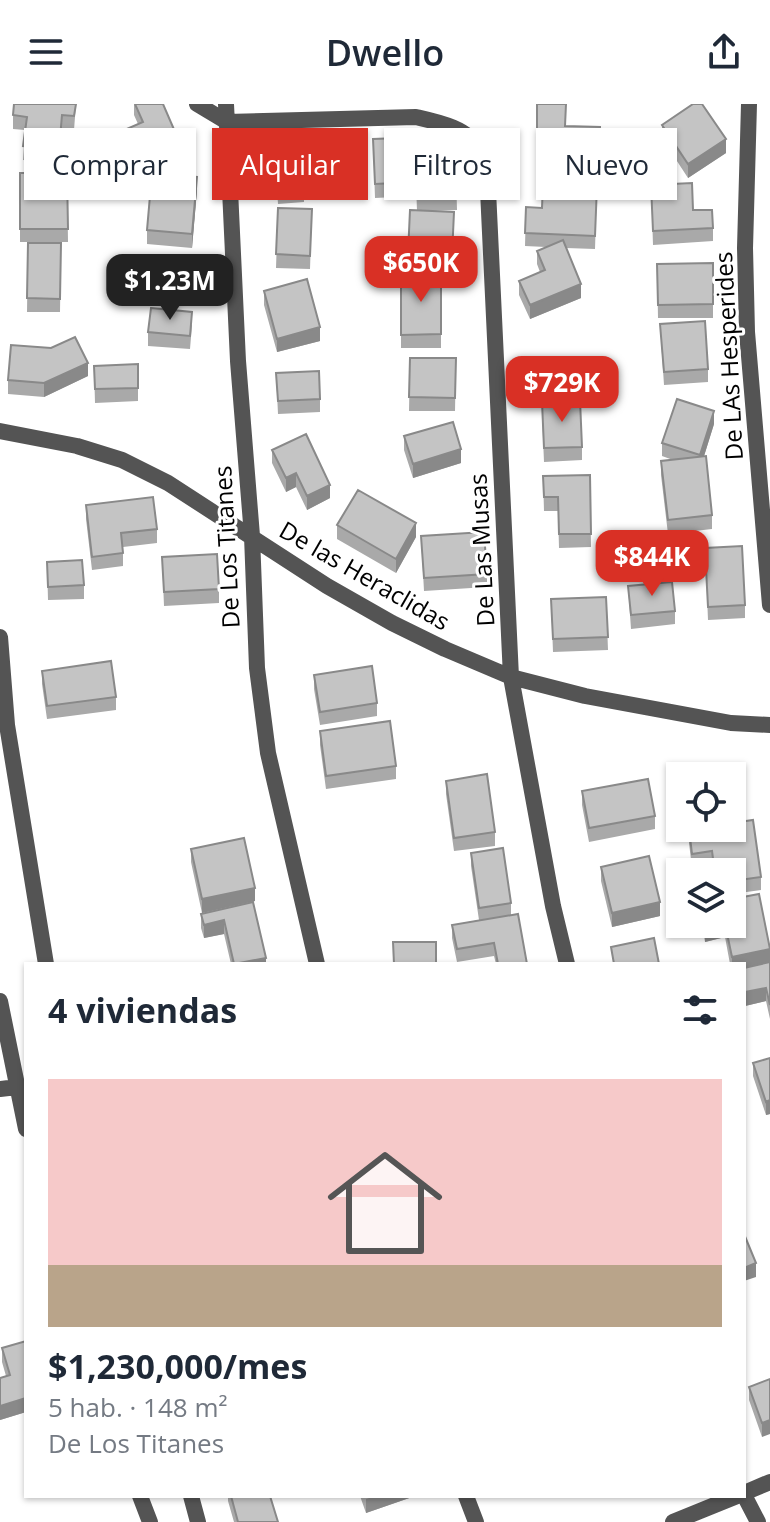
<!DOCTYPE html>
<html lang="es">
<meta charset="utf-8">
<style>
body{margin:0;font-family:"Open Sans",sans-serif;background:#f2f2f3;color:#1f2937;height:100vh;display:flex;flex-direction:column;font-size:30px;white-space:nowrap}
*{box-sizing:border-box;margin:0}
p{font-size:26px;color:#747a83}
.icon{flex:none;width:44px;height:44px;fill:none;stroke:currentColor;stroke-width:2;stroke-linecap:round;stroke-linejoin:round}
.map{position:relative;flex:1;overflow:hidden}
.panel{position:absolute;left:24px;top:858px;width:722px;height:536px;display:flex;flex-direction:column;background:#fff;border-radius:0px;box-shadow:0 2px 6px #0004}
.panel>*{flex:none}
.guide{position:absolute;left:24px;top:24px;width:722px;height:72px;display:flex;gap:16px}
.buttons{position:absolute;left:666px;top:658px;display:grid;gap:16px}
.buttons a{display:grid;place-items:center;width:80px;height:80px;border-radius:0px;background:#fff;box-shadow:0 2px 6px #0004;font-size:40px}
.price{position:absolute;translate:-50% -68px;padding:0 18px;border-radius:16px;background:#d93025;color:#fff;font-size:26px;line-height:52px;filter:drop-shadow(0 2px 4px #0008)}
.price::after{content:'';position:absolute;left:50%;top:48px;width:24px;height:18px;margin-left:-12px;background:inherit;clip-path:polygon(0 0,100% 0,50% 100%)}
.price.selected{background:#222;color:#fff}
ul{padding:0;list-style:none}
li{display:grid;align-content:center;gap:16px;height:424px;padding:0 24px}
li+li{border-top:2px solid #e0e1e3}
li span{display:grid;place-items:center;height:248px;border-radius:0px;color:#555}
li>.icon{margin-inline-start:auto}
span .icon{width:144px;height:144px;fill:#fffc;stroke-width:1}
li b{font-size:34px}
h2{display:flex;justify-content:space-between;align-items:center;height:96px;padding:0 24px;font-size:34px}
.pill{padding:0 28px;border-radius:0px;background:#fff;box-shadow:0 2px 6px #0004;font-size:28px;line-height:72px}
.pill.selected{background:#d93025;color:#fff}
header{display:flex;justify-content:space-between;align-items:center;height:104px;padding:0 24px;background:#fff;font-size:36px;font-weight:600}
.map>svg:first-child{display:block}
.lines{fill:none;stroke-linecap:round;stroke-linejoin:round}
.street{stroke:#545454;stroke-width:16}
.wall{fill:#a9a9a9}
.shaded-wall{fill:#898989}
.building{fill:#c4c4c4;stroke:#898989;stroke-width:2}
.labels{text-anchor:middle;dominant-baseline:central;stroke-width:6;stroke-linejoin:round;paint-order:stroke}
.street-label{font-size:24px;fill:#000;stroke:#fff}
</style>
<header><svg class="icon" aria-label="menu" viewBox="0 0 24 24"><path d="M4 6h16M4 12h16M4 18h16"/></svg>Dwello<svg class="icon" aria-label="share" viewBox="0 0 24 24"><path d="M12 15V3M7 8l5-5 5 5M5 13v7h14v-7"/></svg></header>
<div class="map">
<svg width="770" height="1418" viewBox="0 0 770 1418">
<rect width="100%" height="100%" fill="#fff"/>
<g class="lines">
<!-- street -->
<path class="street" d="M197,0l30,18
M226,0l12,257 14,175 5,132 11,85 49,211
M749,0l-4,144 2,84 23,273
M227,18l189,-5c22,5 52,11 64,33 3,5 5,13 7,19l24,508 42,229 14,58
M0,327l77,15 45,14 46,23 159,103 65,37 53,26 66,28 74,19 146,27 39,2
M0,533l7,88 39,239
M0,897l26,128
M0,985l17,-2
M744,1389l26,-11
M744,1391l14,27
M140,1392l10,26
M191,1392l7,26
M466,1392l10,26
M673,1418l64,-26"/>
</g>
<!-- wall -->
<path class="wall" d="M76,0l-2,26 -12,-2 -3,36 -36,-4 2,-30 -12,-1v-14z
M134,0l45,50 -45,19 -12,-29v-13l16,-7 -4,-9z
M537,0l28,22 35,1 -1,43h-62z
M662,21l64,28 -38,25 -26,-40z
M455,32l2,74 -30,1 27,1 -2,57 -44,-2v-13l9,-43 -1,-28 -21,1v13l-20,1 -2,-59z
M274,39l60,31v13l-30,2v13l-26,2z
M20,69h47l1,69h-48z
M597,81l-2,64 -29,-1 15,50 -51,21 -11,-24v-14l21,-9 -3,-8v-13l9,-4 -21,-1 1,-39 16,1z
M651,81l42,25 20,18v13l-60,4z
M197,86l-5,58 -45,-4v-14z
M278,104l34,1 -2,60 -34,-1z
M28,139h33l-1,69h-33z
M713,159v55h-55l-1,-54z
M441,169v75h-40v-74z
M264,187l56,50 -43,11 -13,-47z
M660,220l48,45v13l-44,3z
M192,221l-2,24 -42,-3v-14z
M410,254h46l-1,53h-46z
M138,260v37l-43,2 -1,-37z
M276,269l44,26v13l-42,2z
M88,272l-44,21 -36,-3v-14z
M542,311l40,32v13l-38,2z
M714,320l-10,32 8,59v14l-44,5 -7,-59v-14l12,-1 -11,-4v-13z
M404,332l57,27 -48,15 -9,-28z
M272,346l58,48 -23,12 -11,-23 -10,5 -14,-29z
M590,371l1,72 -32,1 -1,-37h-14l-1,-35z
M86,401l71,24v14l-34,4v19l-31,4 -6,-51z
M337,421l79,12 -20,36 -59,-34z
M421,432l66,38v13l-63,4z
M705,444l40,57v13l-37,2z
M162,453l57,32v14l-55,3z
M47,458l37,23v14l-36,1z
M628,482l47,25v13l-44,5z
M606,493l2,53 -55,2 -2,-53z
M42,567l74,26v13l-69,9 -5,-35z
M314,571l63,28v13l-57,9 -6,-36z
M320,627l76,35v13l-70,10 -6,-44z
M732,672l9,31v14l-9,1z
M446,677l49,51v14l-41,5 -8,-57z
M680,677v47h14l-14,2 -6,-35v-13z
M582,687l73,25v13l-66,13 -7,-37z
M689,725l72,48v13l-29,4v-22l-20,-5v-3l-20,4 -3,-25z
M191,745l64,52 -53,12 -11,-51z
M471,749l40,50v12l16,49h-31l-2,-8 -37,6 -5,-24v-13l27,-5 -8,-54z
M601,763l59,49 -48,11 -11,-46z
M253,798l13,62h-35l-7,-30 -20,4 -3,-10v-14z
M702,820h30l38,21v74l-4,-18 -21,5 -1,-6v-36h-14l-5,-27 -20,5z
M770,954v56l-4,1 -13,-39v-13z
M26,1237v71l-26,8 6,-44 -4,-14v-14z
M770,1275l-8,58 -13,-37v-13z
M228,1392h42l8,26h-44l-6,-21z
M360,1392h55l-49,17z"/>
<!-- shaded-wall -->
<path class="shaded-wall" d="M62,11v13l-3,36v-14z
M726,35v14l-38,25v-14z
M179,37v13l-45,19v-13z
M197,73v13l-5,58v-14z
M581,180v14l-51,21v-14z
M320,223v14l-43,11v-13z
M88,259v13l-44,21v-14z
M714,307v13l-14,45v-14z
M461,345v14l-48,15v-14z
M296,369v14l-10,5v-14z
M330,381v13l-23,12v-14z
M416,419v14l-20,36v-14z
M255,784v13l-53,12v-14z
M660,798v14l-48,11v-14z
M224,816v14l-20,4v-13z
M725,820v13l-20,5v-14z
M770,845v14l-26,5v-4h-12v-7z
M266,854v6h-28z
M766,884v13l-21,5v-14z
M770,996v14l-4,1v-13z
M756,1159v14l-12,4v-13z
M26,1294v14l-26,8v-14z
M770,1316v14l-8,3v-14z
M376,1392h39l-49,17v-14z"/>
<!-- building -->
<path class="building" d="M14,0h62l-2,12 -12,-1 -3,35 -36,-4 4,-29 -14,-2z
M135,0h28l16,37 -45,19 -12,-29 21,-9z
M537,0h29l-1,22 35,1 -1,30 -62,-1z
M693,0h9l24,35 -38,25 -26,-39z
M455,32l2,60 -40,2 -1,-29 -22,1 1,13 -20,1 -2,-45z
M332,35l2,35 -31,2 1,12 -26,2 -4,-47z
M20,69h47l1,56h-48z
M152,69l45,4 -5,57 -45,-4z
M543,78l54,3 -2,51 -70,-3 1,-26 16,1z
M692,79l1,27h19l1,18 -60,3 -2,-46z
M278,104l34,1 -2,47 -34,-2z
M410,106l44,2 -2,43 -44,-1z
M563,136l18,44 -51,21 -11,-24 26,-11 -8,-19z
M28,139h33l-1,56 -33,-1z
M713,159v41l-55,1 -1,-41z
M441,169v61l-40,1v-61z
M307,175l13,48 -43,12 -13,-48z
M151,204l41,4 -2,24 -42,-4z
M705,217l3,48 -44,3 -4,-48z
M75,233l13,26 -44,20 -36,-3 3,-35 40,3z
M410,254h46l-1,40 -46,-1z
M138,260v24l-43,1 -1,-23z
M319,267l1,28 -42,2 -2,-28z
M677,295l37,12 -14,44 -38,-12z
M580,296l2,47 -38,1 -2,-46z
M453,318l8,27 -48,15 -9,-28z
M306,330l24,51 -23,11 -11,-23 -10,5 -14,-28z
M706,352l6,59 -44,5 -7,-59z
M590,371l1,59h-32l-1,-37h-14l-1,-21z
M358,386l58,33 -20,36 -59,-34z
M153,393l4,32 -36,4 2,20 -31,4 -6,-52z
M484,428l3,42 -63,4 -3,-42z
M742,442l3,59 -37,2 -3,-59z
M217,450l2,35 -55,3 -2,-35z
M82,456l2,25 -36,2 -1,-25z
M672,478l3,29 -44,4 -3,-29z
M606,493l2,40 -55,2 -2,-40z
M111,557l5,36 -69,9 -5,-35z
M372,562l5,37 -57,9 -6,-37z
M390,617l6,45 -70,10 -6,-45z
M736,668l5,35 -9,2v-33h-19z
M487,670l8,58 -41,6 -8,-57z
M648,675l7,37 -66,12 -7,-37z
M680,677v36l-6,-35z
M753,716l8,57 -29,4v-9h-36v-3l18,-3 -2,-15 -20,3 -3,-25 9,-1h34v-5z
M244,734l11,50 -53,11 -11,-50z
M503,744l8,55 -32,5 -8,-55z
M649,752l11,46 -48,11 -11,-46z
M759,790l11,55 -38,8 -7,-33h7v-25z
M253,798l13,56 -32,6 -10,-44 -20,5 -3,-11z
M518,810l9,50h-29l-4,-21 -37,6 -5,-24z
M704,820h20l-19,4z
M654,834l5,26h-45l-3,-17z
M393,838h43v22h-42z
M770,858v43l-4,-17 -21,4 -1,-6v-18z
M770,954v42l-4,2 -13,-39z
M744,1130l12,29 -12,5z
M26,1237v57l-26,8v-28l10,-3 -8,-27z
M770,1275v41l-8,3 -13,-36z
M231,1392h39l8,26h-40z"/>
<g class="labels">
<!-- street labels -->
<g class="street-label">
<text transform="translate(728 252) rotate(-93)">De LAs Hesperides</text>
<text transform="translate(226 443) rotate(-93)">De Los Titanes</text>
<text transform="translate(481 446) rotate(-93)">De Las Musas</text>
<text transform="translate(365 471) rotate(30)">De las Heraclidas</text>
</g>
</g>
</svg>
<div class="buttons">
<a><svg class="icon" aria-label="locate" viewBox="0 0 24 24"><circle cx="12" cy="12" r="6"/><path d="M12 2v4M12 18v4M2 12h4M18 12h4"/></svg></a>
<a><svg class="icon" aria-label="layers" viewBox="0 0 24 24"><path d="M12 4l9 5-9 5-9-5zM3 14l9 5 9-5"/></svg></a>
</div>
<b class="price" style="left:421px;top:200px">$650K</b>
<b class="price selected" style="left:170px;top:218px">$1.23M</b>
<b class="price" style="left:562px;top:320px">$729K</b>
<b class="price" style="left:652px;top:494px">$844K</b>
<div class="guide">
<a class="pill">Comprar</a>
<a class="pill selected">Alquilar</a>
<a class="pill">Filtros</a>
<a class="pill">Nuevo</a>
</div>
<section class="panel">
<h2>4 viviendas<svg class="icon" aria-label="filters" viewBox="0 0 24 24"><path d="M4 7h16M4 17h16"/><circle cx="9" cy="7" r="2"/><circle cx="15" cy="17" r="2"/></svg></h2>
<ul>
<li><span style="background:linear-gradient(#f6c9c9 75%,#b9a48a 0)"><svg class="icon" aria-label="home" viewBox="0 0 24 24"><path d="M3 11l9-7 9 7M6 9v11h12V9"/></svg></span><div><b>$1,230,000/mes</b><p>5 hab. · 148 m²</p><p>De Los Titanes</p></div></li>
</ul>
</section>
</div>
